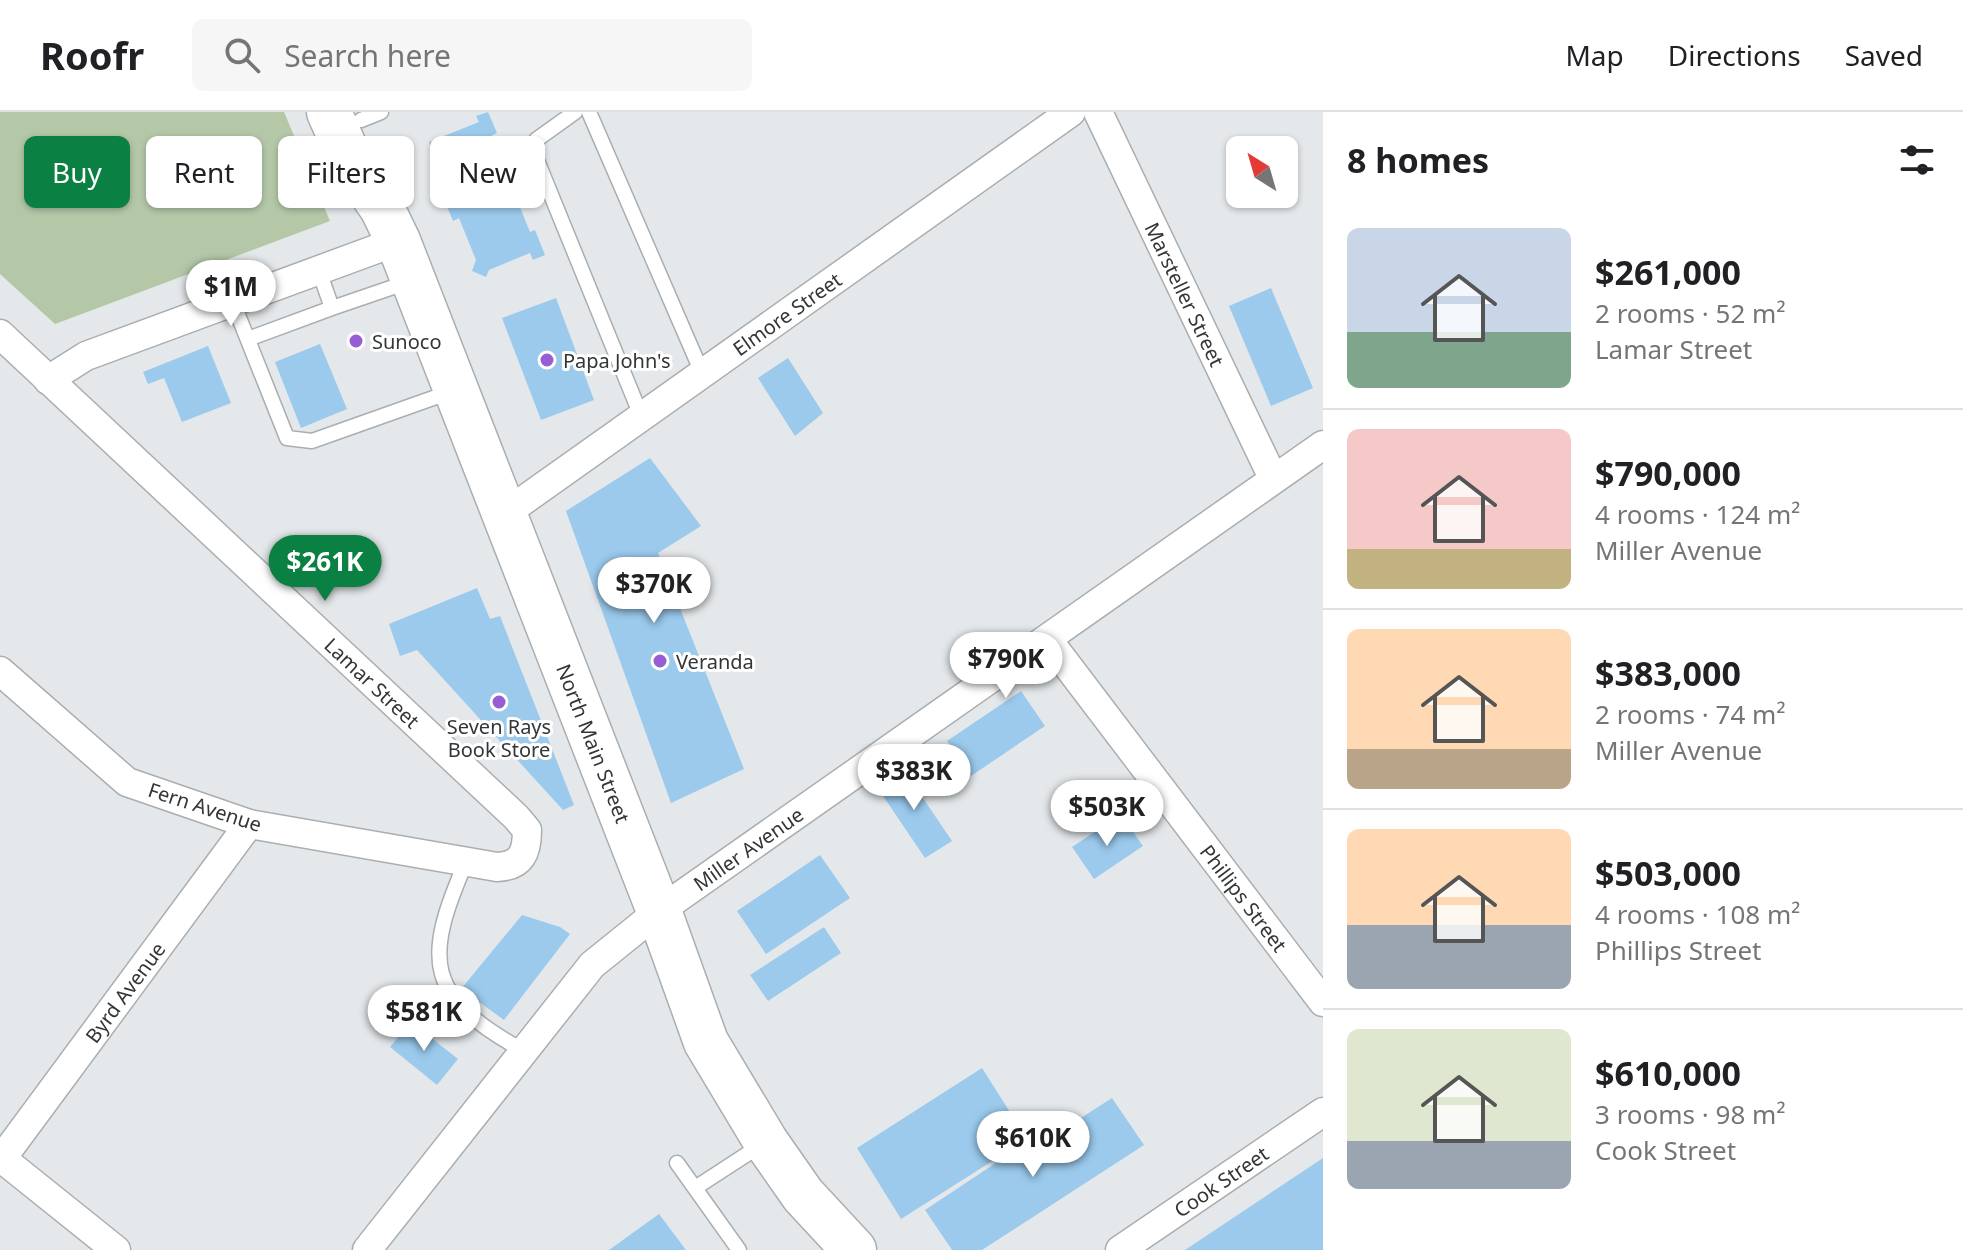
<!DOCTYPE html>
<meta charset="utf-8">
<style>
body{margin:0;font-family:"Noto Sans",sans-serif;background:#f6f6f6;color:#202124;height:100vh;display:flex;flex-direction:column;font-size:30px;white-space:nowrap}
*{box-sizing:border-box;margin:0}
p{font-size:26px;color:#757577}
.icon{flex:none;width:44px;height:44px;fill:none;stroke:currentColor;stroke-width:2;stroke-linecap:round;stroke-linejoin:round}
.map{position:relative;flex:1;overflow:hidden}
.drawer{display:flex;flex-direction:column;background:#fff;width:640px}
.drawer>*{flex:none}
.guide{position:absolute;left:24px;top:24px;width:760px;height:72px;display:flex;gap:16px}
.needle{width:52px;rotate:323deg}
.buttons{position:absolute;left:1226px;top:24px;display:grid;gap:16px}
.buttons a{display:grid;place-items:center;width:72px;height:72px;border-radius:12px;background:#fff;box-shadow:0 2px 6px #0004;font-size:40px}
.price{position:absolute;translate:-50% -68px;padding:0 18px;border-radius:28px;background:#fff;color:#222;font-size:26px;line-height:52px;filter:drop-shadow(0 2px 4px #0008)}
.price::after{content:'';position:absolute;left:50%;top:48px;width:24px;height:18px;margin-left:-12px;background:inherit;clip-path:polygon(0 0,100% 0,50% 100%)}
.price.active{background:#0b8043;color:#fff}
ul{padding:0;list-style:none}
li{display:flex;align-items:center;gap:24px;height:200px;padding:0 24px}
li+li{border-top:2px solid #e0e0e0}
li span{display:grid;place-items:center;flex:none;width:224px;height:160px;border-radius:12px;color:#555}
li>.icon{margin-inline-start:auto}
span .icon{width:96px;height:96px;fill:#fffc;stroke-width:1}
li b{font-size:34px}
h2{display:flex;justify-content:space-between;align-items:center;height:96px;padding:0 24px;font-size:34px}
.pill{padding:0 28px;border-radius:12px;background:#fff;box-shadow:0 2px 6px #0004;font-size:28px;line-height:72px}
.pill.active{background:#0b8043;color:#fff}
header{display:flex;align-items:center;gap:48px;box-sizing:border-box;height:112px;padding:0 40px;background:#fff;border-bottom:2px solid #e0e0e0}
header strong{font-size:38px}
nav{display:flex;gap:44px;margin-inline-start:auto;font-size:28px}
.search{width:560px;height:72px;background:#f6f6f6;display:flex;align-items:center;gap:20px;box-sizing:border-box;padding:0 28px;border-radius:12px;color:#757577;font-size:30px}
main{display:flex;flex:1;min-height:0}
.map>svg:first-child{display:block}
.green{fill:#b4c8a8}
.building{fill:#9bcaed}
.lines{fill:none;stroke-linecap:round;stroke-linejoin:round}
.service-casing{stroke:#abaeb0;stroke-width:17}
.minor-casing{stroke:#abaeb0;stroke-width:31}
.primary-casing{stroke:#abaeb0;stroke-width:47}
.service{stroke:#fff;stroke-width:14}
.minor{stroke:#fff;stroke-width:28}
.primary{stroke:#fff;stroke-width:44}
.poi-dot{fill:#975dd4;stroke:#fff;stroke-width:3}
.labels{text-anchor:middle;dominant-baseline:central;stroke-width:6;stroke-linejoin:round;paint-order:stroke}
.street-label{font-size:20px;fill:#333536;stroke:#fff}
.poi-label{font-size:20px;fill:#333536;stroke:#fff;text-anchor:start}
</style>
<header>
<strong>Roofr</strong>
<div class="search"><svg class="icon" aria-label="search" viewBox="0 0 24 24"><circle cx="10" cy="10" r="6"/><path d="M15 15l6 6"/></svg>Search here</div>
<nav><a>Map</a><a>Directions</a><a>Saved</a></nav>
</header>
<main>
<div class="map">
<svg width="1323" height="1138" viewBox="0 0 1323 1138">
<rect width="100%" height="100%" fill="#e4e8ea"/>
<!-- green -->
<path class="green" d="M0,0h284l46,109 -275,103 -55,-50z"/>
<!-- building -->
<path class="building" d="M488,0l9,21 -6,3 39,96 5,-2 10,25 -12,5 -3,-7 -41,17 -3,7 -14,-6 4,-11 -17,-42 -6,3 -21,-51 7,-3 -10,-25 50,-20 -3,-6z
M1271,176l42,100 -42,18 -42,-100z
M556,186l38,102 -53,20 -39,-102z
M320,232l27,65 -46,19 -26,-66z
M208,234l23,57 -49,19 -18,-44 -16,6 -5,-12z
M788,246l35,55 -28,23 -37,-58z
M650,346l51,68 -43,27 86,216 -73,34 -105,-292z
M477,476l13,31 10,-3 74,189 -11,5 -146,-160 -17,6 -11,-32z
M1021,579l24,35 -74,50 -24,-35z
M902,655l50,74 -27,17 -50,-74z
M1111,709l8,10 9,-6 15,21 -49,33 -22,-32z
M820,743l30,43 -84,56 -29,-43z
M522,803l38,12 10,7 -66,86 -43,-31z
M824,815l17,26 -73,48 -18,-26z
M411,910l47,37 -21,26 -47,-38z
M982,956l45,71 -126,80 -44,-71z
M1112,986l32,47 -162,105h-30l-27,-40 98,-65 5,7z
M1323,1046v92h-138z
M659,1102l27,36h-77z"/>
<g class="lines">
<defs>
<path id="service" d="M575,0l-39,28 -2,13 108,265
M589,0l114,263
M361,8l20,-8
M232,188l55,138 25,3 141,-50
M332,196l76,-26
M248,227l84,-31 -14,-40
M466,750c-43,98 -41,135 58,189
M677,1051l62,87
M695,1076l66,-43"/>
<g id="minor">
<path id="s1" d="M1098,0l175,366"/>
<path id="s2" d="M0,222l516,483 11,13c0,22 -5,36 -30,37l-248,-43 -122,-42 -127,-111"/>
<path d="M48,268l38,-24 312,-115"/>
<path id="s3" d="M503,403l568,-403"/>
<path id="s4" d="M1048,528l275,362"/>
<path d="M0,1045l116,93"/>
<path id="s5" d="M0,1049l249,-337"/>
<path id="s6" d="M367,1138l225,-285 67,-54 664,-466"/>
<path id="s7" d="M1120,1138l203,-138"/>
</g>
<g id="primary">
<path id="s8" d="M329,0l24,54 29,42 16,33 261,670 47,131 60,100 37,53 51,55"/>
</g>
</defs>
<!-- service casing -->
<use href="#service" class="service-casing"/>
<!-- minor casing -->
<use href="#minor" class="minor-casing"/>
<!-- primary casing -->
<use href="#primary" class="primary-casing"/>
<!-- service -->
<use href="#service" class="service"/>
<!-- minor -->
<use href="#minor" class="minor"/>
<!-- primary -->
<use href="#primary" class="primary"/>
</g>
<!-- markers -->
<g class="poi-dot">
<circle cx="356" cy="229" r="8"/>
<circle cx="547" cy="248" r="8"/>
<circle cx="660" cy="549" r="8"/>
<circle cx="499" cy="590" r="8"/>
</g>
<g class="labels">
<!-- street labels -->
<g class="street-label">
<text stroke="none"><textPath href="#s1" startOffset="202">Marsteller Street</textPath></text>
<text stroke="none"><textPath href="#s3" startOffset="348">Elmore Street</textPath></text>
<text stroke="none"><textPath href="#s2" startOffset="510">Lamar Street</textPath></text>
<text stroke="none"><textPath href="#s8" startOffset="686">North Main Street</textPath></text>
<text transform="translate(205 695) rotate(18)">Fern Avenue</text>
<text stroke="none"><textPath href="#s6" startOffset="558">Miller Avenue</textPath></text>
<text stroke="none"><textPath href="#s4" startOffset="324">Phillips Street</textPath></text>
<text stroke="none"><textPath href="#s5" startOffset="210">Byrd Avenue</textPath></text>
<text stroke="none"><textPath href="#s7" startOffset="122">Cook Street</textPath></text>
</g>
<!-- poi labels -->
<g class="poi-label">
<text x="372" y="229">Sunoco</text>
<text x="563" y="248">Papa John's</text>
<text x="676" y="549">Veranda</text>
<text x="499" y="614" text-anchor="middle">Seven Rays<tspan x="499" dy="23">Book Store</tspan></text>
</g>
</g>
</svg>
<div class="buttons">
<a><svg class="needle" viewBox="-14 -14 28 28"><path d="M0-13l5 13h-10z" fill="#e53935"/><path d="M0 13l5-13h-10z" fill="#757577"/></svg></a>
</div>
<b class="price" style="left:231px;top:216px">$1M</b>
<b class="price active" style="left:325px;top:491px">$261K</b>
<b class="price" style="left:654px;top:513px">$370K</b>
<b class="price" style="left:1006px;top:588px">$790K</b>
<b class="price" style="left:914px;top:700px">$383K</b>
<b class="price" style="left:1107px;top:736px">$503K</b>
<b class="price" style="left:424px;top:941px">$581K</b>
<b class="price" style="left:1033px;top:1067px">$610K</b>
<div class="guide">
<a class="pill active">Buy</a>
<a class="pill">Rent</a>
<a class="pill">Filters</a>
<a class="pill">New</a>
</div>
</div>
<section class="drawer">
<h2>8 homes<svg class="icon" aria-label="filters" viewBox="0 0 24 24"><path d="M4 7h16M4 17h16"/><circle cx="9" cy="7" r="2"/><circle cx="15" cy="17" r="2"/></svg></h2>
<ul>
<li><span style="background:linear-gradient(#c9d6e8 65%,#7fa58c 0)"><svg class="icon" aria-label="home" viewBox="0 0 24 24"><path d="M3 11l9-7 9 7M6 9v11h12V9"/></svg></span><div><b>$261,000</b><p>2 rooms · 52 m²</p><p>Lamar Street</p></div></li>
<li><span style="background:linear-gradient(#f6c9c9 75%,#c2b280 0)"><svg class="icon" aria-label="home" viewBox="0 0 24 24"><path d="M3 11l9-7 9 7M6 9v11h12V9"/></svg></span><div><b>$790,000</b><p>4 rooms · 124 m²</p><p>Miller Avenue</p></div></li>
<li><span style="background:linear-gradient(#ffd9b3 75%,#b9a48a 0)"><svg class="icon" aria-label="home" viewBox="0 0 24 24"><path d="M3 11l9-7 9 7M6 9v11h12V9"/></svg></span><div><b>$383,000</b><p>2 rooms · 74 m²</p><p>Miller Avenue</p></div></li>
<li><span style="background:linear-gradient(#ffd9b3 60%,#9aa5b1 0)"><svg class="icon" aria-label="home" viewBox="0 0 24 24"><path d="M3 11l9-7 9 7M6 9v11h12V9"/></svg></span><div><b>$503,000</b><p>4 rooms · 108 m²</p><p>Phillips Street</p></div></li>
<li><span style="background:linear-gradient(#dfe7d0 70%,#9aa5b1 0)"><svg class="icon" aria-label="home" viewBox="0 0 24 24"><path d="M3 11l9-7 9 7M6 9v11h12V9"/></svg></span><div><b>$610,000</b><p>3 rooms · 98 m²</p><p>Cook Street</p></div></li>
</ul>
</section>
</main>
